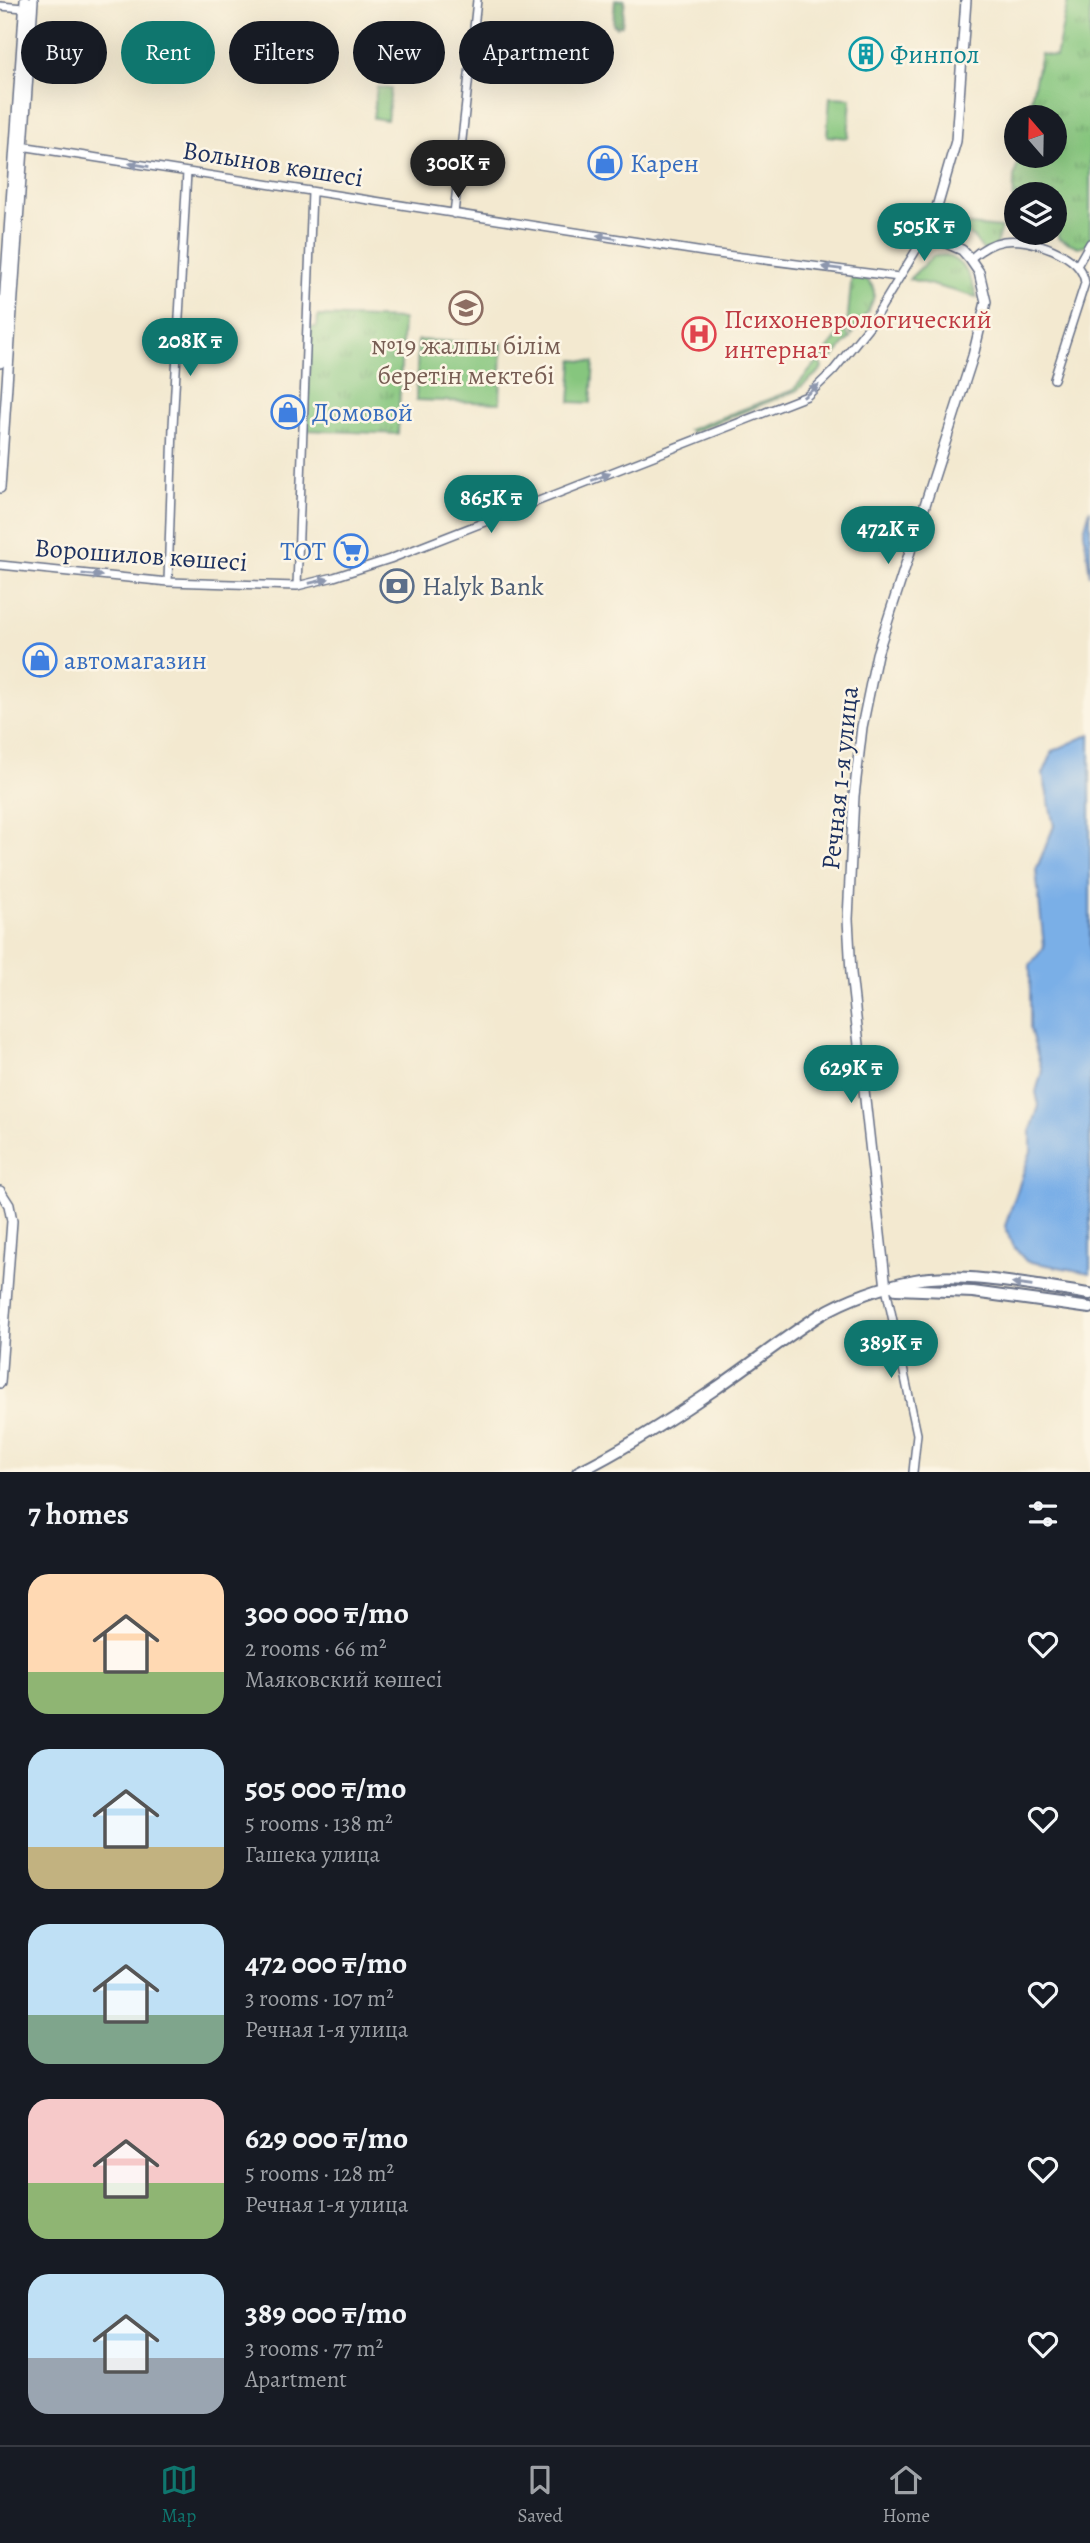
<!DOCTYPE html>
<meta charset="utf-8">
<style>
body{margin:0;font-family:Alegreya,serif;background:#242831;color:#f1f3f6;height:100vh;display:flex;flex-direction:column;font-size:26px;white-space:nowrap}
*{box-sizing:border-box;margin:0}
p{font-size:23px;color:#9ea1a6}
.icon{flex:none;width:38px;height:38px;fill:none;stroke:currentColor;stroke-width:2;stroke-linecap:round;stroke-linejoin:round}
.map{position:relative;height:1472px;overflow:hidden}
.details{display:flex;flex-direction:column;background:#171b24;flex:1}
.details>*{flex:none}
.top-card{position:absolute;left:21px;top:21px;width:700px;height:63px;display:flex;gap:14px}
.needle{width:46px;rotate:340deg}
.controls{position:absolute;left:1004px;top:105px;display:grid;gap:14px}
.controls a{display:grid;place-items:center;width:63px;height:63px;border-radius:50%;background:#171b24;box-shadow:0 7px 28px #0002;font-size:35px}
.price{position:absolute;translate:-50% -60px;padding:0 16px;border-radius:24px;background:#0f766e;color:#fff;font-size:23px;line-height:46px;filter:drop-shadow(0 2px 4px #0008)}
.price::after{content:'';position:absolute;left:50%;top:42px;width:21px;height:16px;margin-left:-10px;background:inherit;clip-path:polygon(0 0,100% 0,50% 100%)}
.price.selected{background:#222;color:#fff}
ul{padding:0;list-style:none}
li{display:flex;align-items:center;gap:21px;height:175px;padding:0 28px}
li span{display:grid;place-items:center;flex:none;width:196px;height:140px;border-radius:21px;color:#555}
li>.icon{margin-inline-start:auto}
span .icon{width:84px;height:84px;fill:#fffc;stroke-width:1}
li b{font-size:30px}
h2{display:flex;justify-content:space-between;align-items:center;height:84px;padding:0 28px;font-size:30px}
.tag{padding:0 24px;border-radius:32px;background:#171b24;box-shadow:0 7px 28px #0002;font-size:24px;line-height:63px}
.tag.selected{background:#0f766e;color:#fff}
.menu{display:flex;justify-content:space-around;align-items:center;height:98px;border-top:2px solid #363941;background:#171b24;font-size:19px;color:#9ea1a6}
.menu a{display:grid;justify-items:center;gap:4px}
.menu .selected{color:#0f766e}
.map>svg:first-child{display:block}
.grass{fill:url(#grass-tufts);stroke:#507a6e;stroke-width:2}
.forest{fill:url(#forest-crowns);stroke:#446d66;stroke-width:2}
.garden{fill:#86c67e;stroke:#507a6e;stroke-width:2}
.water{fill:#7aafe7;stroke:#4a6fa2;stroke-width:2}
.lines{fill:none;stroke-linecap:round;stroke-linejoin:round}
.minor-casing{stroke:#677086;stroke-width:10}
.major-casing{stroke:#677086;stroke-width:12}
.highway-casing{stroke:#677086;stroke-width:14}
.minor{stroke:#fff;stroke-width:7}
.major{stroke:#fff;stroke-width:9}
.highway{stroke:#fff;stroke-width:10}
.oneway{fill:#8d97ae}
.labels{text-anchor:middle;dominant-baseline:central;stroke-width:5;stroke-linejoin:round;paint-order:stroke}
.culture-label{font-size:26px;fill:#0d838f;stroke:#fcf5e5;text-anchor:start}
.shop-label{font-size:26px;fill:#366cbe;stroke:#fcf5e5;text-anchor:start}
.street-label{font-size:26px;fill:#1b2f5e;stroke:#fcf5e5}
.health-label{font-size:26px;fill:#be3a42;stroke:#fcf5e5;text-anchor:start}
.education-label{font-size:26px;fill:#785e54;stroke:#fcf5e5}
.service-label{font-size:26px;fill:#4e5e75;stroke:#fcf5e5;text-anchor:start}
</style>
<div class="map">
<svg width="1090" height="1472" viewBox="0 0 1090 1472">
<defs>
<pattern id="grass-tufts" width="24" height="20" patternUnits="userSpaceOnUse" patternTransform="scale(1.75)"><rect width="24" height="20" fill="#86c67e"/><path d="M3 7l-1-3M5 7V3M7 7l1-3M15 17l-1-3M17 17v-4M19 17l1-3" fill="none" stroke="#6da16a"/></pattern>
<pattern id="forest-crowns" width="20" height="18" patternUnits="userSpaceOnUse" patternTransform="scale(1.75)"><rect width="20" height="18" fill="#6cab6d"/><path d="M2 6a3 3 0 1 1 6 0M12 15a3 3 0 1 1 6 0" fill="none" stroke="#588c5d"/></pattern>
</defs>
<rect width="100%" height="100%" fill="#fcf5e5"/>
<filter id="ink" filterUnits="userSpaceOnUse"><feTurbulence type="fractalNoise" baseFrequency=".0143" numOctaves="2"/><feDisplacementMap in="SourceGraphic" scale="14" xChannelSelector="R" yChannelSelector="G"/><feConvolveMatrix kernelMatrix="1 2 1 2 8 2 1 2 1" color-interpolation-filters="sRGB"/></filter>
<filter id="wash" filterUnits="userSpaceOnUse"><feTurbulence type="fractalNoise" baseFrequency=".00686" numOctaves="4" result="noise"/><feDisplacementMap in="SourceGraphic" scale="28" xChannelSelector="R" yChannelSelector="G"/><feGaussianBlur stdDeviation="1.57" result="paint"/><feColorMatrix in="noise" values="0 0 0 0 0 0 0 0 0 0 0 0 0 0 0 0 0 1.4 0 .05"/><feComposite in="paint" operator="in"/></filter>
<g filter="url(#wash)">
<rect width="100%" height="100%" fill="#f3e9d0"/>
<!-- grass -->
<path class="grass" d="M1068,0h22v244l-12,3 -20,-9 -3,-44h-38v22h-4l1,-38 5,-22h36v-39h-28l14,-63 15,3z
M949,223l52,5 -6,20 -9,6 -12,-16z
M946,255c19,8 25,22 31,42l-68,-18 24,-23z
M852,274c41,10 15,38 0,61l-5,-9z
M318,316l85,3 -5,115 -91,-4 4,-103h6z
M844,329l6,9 -18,21 -4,2 -7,-4z
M818,361l4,6 -2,4 -24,20 -104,41 -4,-2 105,-40z"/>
<!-- forest -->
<path class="forest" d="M615,0h10l-3,25 -6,2 -3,-3z"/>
<!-- garden -->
<path class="garden" d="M377,87l14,2 -4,31 -14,-2z
M830,97l21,1 -3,40 -21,-2z
M418,340l84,3 -2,60 -84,-3z
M573,360l21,2 -3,41 -21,-1z"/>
<!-- water -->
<path class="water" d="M1090,509v66l-6,-44z
M1090,734v539l-64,-12 -14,-16 -7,-19 26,-75v-21l8,-24 -3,-14 6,-21 -12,-42v-64l14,-18 -8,-77 18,-44 -11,-52 10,-23z"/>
</g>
<g filter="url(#ink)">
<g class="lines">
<defs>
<path id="minor" d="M0,6l24,2
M21,146l689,107 189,24
M454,214l23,-214
M970,259c10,-9 20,-16 34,-18 25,-4 78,13 81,42l-31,96
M1078,264l12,-21
M0,565l168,17 129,4 37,-9 56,-18 417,-163 26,-25 38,-47 55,-90
M168,582l5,-156 14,-254
M297,586l15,-394
M886,1288l31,146 -4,38"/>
<path id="major" d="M0,363l25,-363
M0,488l33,-488
M0,1191l9,14 3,16 -12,162
M886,1288l-35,-315 -3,-54 6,-123 8,-69 15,-73 96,-298 13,-54 -7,-30 -9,-13 -8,-9 -36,-16 9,-20 21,-73 10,-141"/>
<path id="highway" d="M896,1289l77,3 117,16
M578,1472c47,-23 93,-53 137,-83 35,-24 69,-51 105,-74 26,-16 64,-29 95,-35 48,-9 125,7 175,14"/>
</defs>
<!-- minor casing -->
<use href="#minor" class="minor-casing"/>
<!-- major casing -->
<use href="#major" class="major-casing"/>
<!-- highway casing -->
<use href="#highway" class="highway-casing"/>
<!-- minor -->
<use href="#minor" class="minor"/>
<!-- major -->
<use href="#major" class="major"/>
<!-- highway -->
<use href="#highway" class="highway"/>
</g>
<!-- one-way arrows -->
<defs><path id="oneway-solid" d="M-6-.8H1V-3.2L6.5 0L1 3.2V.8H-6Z" transform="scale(1.75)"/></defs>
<g class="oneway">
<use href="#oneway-solid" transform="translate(139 165) rotate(-171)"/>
<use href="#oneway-solid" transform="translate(606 237) rotate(-171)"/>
<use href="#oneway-solid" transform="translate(832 268) rotate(-173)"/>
<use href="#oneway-solid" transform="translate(811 391) rotate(-39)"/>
<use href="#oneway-solid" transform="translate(601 477) rotate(-21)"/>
<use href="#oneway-solid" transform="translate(92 575) rotate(6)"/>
<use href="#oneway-solid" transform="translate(319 581) rotate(-13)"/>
<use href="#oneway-solid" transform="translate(1022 1285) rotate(-172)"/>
</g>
</g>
<!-- icons -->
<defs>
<symbol id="building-ring" viewBox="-11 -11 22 22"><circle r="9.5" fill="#fcf5e5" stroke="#0f9aa8" stroke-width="1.5"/><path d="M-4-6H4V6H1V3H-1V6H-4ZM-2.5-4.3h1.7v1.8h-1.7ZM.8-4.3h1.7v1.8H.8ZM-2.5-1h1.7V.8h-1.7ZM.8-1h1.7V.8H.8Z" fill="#0f9aa8"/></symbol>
<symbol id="shop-ring" viewBox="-11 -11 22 22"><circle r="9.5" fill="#fcf5e5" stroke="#3f7fe0" stroke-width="1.5"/><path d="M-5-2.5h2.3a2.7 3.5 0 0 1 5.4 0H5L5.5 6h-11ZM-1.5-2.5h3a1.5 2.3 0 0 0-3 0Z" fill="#3f7fe0"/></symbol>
<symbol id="school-ring" viewBox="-11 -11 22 22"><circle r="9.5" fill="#fcf5e5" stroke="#8d6e63" stroke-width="1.5"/><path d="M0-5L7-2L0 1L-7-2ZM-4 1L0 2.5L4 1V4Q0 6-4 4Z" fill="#8d6e63"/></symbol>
<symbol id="hospital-ring" viewBox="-11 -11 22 22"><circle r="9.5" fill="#fcf5e5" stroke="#e0444e" stroke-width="1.5"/><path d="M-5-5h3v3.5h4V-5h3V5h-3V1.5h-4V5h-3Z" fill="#e0444e"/></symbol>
<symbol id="supermarket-ring" viewBox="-11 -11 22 22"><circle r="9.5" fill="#fcf5e5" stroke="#3f7fe0" stroke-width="1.5"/><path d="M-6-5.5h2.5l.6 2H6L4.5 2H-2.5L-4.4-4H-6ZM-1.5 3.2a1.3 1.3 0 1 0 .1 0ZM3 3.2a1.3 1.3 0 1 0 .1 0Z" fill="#3f7fe0"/></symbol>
<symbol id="bank-ring" viewBox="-11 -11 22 22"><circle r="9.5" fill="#fcf5e5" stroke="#5c6f8a" stroke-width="1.5"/><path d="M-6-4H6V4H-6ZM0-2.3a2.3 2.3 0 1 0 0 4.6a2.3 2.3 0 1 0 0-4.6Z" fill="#5c6f8a"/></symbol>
</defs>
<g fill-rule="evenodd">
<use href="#building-ring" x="847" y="35" width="38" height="38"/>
<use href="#shop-ring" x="586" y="144" width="38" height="38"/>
<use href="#school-ring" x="447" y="289" width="38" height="38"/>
<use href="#hospital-ring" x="680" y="315" width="38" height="38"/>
<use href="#shop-ring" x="269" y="393" width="38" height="38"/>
<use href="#supermarket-ring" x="332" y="532" width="38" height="38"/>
<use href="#bank-ring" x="378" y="567" width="38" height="38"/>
<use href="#shop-ring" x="21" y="641" width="38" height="38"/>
</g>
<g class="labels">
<!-- culture labels -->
<g class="culture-label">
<text x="890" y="54">Финпол</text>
</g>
<!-- shop labels -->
<g class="shop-label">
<text x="630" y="163">Карен</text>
<text x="312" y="412">Домовой</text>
<text x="326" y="551" text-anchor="end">ТОТ</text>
<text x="64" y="660">автомагазин</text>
</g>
<!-- street labels -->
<g class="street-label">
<text transform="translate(273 164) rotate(9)">Волынов көшесі</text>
<text transform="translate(141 555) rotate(4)">Ворошилов көшесі</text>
<text transform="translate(840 778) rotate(-84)">Речная 1-я улица</text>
</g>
<!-- health labels -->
<g class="health-label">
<text x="724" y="319">Психоневрологический<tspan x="724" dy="30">интернат</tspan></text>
</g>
<!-- education labels -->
<g class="education-label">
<text x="466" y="345">№19 жалпы білім<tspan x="466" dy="30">беретін мектебі</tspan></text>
</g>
<!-- service labels -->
<g class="service-label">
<text x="422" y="586">Halyk Bank</text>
</g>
</g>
</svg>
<div class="controls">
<a><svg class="needle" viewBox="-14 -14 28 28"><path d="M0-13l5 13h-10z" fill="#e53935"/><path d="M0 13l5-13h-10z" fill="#9ea1a6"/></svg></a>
<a><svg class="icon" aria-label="layers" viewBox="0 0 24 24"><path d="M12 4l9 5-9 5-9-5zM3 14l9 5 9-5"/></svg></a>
</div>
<b class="price selected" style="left:458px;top:200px">300K ₸</b>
<b class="price" style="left:924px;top:263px">505K ₸</b>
<b class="price" style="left:190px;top:378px">208K ₸</b>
<b class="price" style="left:491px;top:535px">865K ₸</b>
<b class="price" style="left:888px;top:566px">472K ₸</b>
<b class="price" style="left:851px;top:1105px">629K ₸</b>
<b class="price" style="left:891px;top:1380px">389K ₸</b>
<div class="top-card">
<a class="tag">Buy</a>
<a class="tag selected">Rent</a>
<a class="tag">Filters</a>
<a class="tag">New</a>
<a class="tag">Apartment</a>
</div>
</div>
<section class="details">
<h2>7 homes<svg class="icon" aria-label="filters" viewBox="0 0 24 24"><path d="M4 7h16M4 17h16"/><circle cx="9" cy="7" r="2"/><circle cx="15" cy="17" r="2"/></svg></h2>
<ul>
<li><span style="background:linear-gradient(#ffd9b3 70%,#8fb573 0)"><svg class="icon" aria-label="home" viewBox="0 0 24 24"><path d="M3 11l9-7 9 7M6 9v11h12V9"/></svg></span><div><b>300 000 ₸/mo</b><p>2 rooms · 66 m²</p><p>Маяковский көшесі</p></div><svg class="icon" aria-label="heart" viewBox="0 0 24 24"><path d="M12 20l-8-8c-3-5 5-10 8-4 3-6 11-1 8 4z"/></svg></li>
<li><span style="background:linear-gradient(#bfe0f5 70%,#c2b280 0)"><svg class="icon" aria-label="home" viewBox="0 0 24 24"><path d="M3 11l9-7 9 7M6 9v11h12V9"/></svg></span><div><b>505 000 ₸/mo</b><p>5 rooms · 138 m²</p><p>Гашека улица</p></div><svg class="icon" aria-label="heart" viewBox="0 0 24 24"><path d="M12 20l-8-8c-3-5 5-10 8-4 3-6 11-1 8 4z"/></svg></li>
<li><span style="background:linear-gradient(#bfe0f5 65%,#7fa58c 0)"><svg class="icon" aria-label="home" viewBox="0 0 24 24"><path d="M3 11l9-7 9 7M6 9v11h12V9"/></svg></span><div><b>472 000 ₸/mo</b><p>3 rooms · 107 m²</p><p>Речная 1-я улица</p></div><svg class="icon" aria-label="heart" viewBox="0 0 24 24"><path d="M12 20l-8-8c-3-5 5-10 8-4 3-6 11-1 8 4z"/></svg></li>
<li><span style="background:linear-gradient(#f6c9c9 60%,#8fb573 0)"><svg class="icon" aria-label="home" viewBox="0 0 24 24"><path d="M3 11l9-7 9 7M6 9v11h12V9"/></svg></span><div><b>629 000 ₸/mo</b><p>5 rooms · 128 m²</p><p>Речная 1-я улица</p></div><svg class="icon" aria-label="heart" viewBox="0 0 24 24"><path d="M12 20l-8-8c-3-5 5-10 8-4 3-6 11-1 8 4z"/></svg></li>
<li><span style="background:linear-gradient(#bfe0f5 60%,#9aa5b1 0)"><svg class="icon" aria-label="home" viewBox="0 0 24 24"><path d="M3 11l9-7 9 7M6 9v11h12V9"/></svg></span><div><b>389 000 ₸/mo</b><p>3 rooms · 77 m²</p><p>Apartment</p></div><svg class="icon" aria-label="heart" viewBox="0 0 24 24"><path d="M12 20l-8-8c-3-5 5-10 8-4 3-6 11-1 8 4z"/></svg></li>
</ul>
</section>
<nav class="menu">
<a class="selected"><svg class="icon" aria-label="map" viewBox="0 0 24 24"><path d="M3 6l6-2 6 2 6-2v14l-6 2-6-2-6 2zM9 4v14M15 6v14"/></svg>Map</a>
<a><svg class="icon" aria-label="saved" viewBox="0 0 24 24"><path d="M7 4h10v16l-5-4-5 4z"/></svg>Saved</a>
<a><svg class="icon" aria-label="home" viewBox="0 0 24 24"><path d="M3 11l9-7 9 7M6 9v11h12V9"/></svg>Home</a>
</nav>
